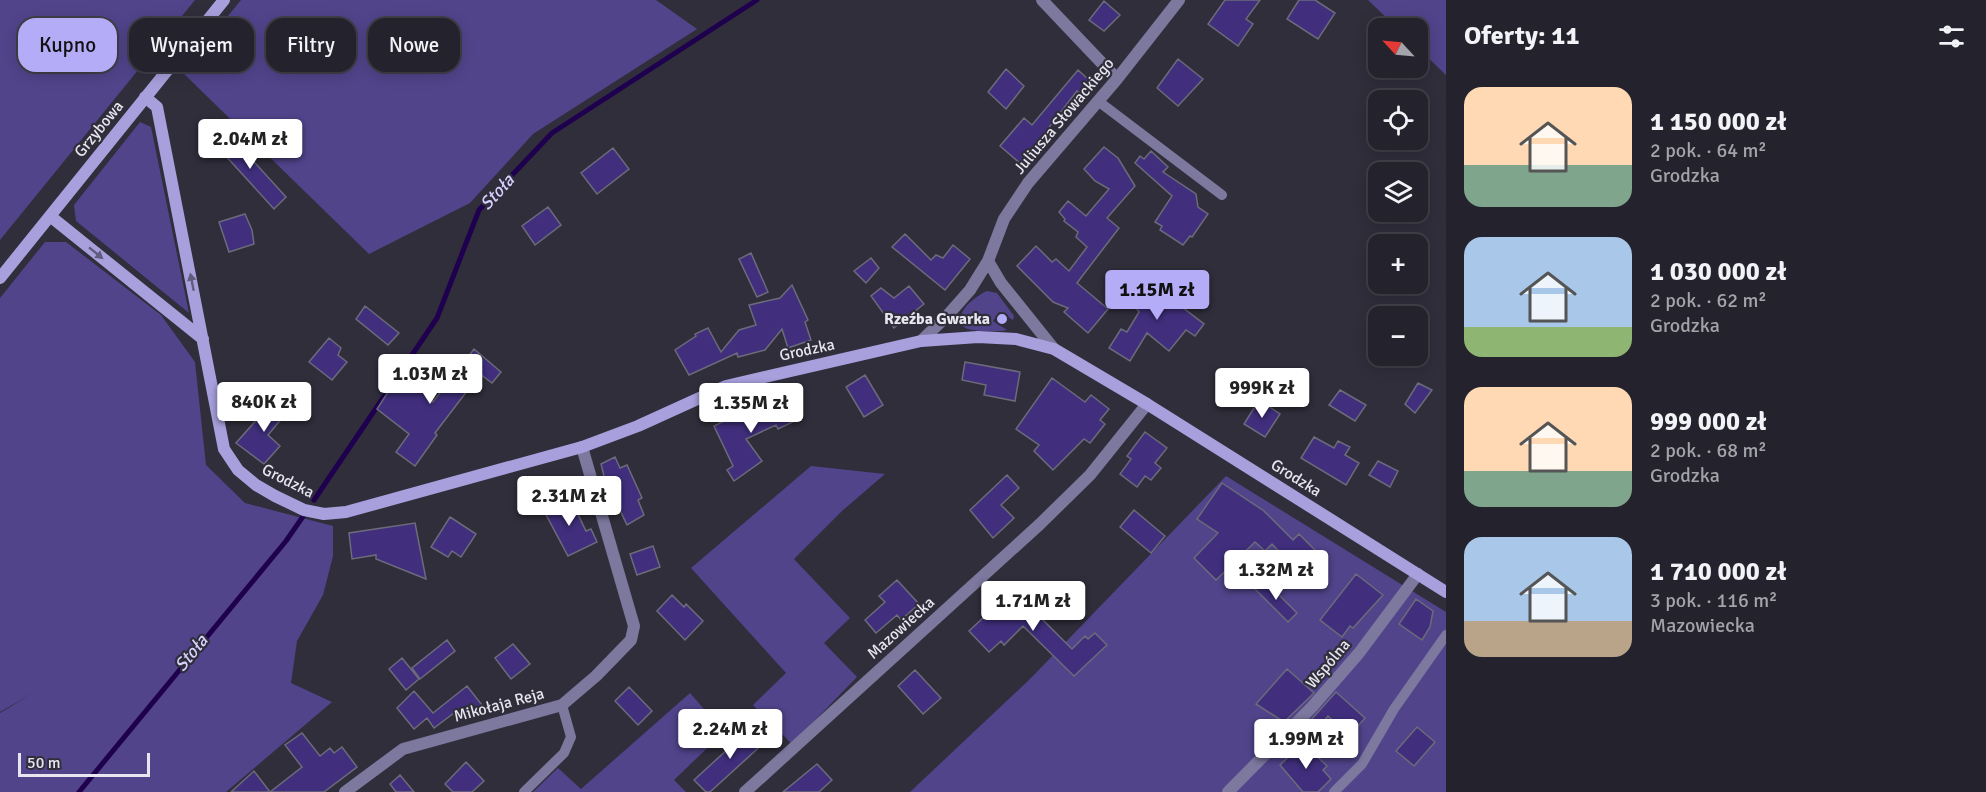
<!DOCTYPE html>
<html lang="pl">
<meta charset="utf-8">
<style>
body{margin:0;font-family:Signika,sans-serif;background:#302f38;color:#f1f3f6;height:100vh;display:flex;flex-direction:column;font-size:22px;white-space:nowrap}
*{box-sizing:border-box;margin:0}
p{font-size:20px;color:#a3a4a9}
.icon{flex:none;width:33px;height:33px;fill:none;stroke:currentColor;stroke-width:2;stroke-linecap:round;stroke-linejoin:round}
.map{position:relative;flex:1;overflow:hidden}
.side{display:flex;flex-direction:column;background:#24222c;width:540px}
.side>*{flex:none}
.banner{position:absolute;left:18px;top:18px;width:570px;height:54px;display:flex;gap:12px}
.needle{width:39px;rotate:296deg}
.fabs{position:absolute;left:1368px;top:18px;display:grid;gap:12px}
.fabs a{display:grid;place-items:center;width:60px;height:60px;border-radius:12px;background:#24222c;box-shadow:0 3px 15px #0003,0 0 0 2px #413f48;font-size:30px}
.scale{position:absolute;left:18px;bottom:15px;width:132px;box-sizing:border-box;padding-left:6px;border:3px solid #e7e6ef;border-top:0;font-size:16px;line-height:21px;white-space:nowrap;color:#e7e6ef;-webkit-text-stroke:4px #302e3b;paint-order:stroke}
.price{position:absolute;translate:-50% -51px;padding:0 14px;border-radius:6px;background:#fff;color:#222;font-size:20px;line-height:39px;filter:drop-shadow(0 2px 3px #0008)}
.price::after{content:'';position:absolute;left:50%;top:36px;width:18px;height:14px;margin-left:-9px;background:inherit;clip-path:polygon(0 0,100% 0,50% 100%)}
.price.current{background:#b5acf8;color:#111}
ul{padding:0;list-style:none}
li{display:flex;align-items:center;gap:18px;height:150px;padding:0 18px}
li span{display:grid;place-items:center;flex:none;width:168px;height:120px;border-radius:18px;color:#555}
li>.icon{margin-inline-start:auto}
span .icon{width:72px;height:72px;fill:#fffc;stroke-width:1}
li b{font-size:26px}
h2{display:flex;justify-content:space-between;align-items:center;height:72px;padding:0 18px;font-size:26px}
.tag{padding:0 21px;border-radius:18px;background:#24222c;box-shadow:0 3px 15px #0003,0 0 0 2px #413f48;font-size:21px;line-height:54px}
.tag.current{background:#b5acf8;color:#111}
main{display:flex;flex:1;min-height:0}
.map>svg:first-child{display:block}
.green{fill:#51448b}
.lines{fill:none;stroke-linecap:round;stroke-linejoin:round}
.stream{stroke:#1e004f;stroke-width:5}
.building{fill:#412f7e;stroke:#6c6b7a;stroke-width:1.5}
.lane{stroke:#7c789e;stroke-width:10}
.street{stroke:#7c789e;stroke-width:12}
.secondary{stroke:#a7a0dd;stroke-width:12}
.oneway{fill:#605c7c}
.poi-dot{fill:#b5acf8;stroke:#302e3b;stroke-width:2}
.labels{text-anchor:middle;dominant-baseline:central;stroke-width:4.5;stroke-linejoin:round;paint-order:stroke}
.street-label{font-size:16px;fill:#e7e6ef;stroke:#302e3b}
.poi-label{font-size:16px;font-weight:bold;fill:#e7e6ef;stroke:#302e3b;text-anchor:end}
.water-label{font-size:18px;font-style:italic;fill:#d5d0fe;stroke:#302e3b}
</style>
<main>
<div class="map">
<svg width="1446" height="792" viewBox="0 0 1446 792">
<rect width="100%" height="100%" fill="#302e3b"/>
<!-- green -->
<path class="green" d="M0,0h195l-195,240z
M241,0h415l41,29 -164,105 -63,69 -101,51 -187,-182z
M1368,0h78v75l-28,-27v-20h-21z
M140,122l11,5 38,186 -113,-92 -2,-16z
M45,242h21l95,73 34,47 11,103 39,38 88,23v30l-10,39 -26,46 -6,42 41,19 -106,90h-226v-79l33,-20 -33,19v-414z
M987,291l10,2 17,23 -1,4 -14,-8 -6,9 14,9c-7,2 -38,2 -43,-3 -12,-14 12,-31 23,-36z
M811,466l74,8 -43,37 -48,48 56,59 -26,25 33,34 -65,67 -39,-39 33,-32 -95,-105z
M1226,476l220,136v180h-536l119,-112z
M690,693l34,39 -50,48 12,12h-153l25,-24 23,21z"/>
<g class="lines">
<!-- stream -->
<path class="stream" d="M314,500l123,-182 42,-108 73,-77 205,-133
M79,792l207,-251 18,-26"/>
</g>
<!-- building -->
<path class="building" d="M1225,0h35l-14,19 7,5 -15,22 -30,-22z
M1299,0h16l20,13 -17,26 -31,-20z
M1104,1l16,14 -16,16 -15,-11z
M1178,59l25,20 -25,27 -21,-18z
M1006,69l18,17 -18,23 -18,-17z
M1078,70l11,10 -10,13 -2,-2 -56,73 -21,-18 24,-28 8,7z
M227,132l59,65 -12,12 -60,-66z
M1104,147l14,11 17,28 -28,32 12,10 -42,55 31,26 -20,24 -24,-21 4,-4 -15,-6 -36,-36 19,-20 16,16 4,-3 13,12 18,-24 -11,-10 2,-5 -14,-11 1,-2 -6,-7 9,-11 18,15 23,-27 -14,-8 -11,-12z
M613,148l16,21 -32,25 -16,-21z
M1151,151l17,16 -5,5 33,22 2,13 10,7 -16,23 -2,-1 -7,9 -23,-15 2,-4 -7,-4 17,-26 -37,-33 5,-7 4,3z
M548,207l13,18 -26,20 -13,-19z
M245,214l7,16 2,14 -25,8 -10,-30z
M905,234l26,26 5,-5 7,3 10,-13 17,14 -25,31 -53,-43z
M751,253l17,39 -11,5 -18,-38z
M871,258l8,10 -13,15 -12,-12z
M1161,276l15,10 -7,11 35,27 -9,12 -9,-6 -17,21 -22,-18 -17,28 -21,-13 12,-19 6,3 12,-20 -2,-3 7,-9 -4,-3 9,-14 4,3z
M792,285l16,35 -3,2 6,18 -23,8 -6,-19 -17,21 -27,7 -1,-4 -48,22 -14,-25 21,-14 -1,-2 13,-6 13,24 18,-22 17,-5 -7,-20 31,-7z
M909,286l15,18 -30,24 -23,-32 10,-8 13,10z
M365,306l34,27 -11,12 -32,-26z
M329,338l12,10 -3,7 9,7 -15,18 -23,-18z
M474,349l27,23 -9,11 -12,-9 -45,59 2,2 -22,31 -19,-14 13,-18 -32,-25 20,-31 7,4 5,-6 13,8 11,18z
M965,362l55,10 -5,29 -31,-6 2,-10 -24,-5z
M865,375l18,30 -19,12 -18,-30z
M1052,378l33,24 6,-7 18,14 -9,11 5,4 -15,19 -6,-4 -31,31 -19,-19 5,-6 -23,-16z
M1418,383l14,7 -17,23 -10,-9z
M1340,390l26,15 -11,16 -26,-16z
M276,398l13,12 -21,25 12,11 -16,18 -28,-21z
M789,398l10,21 -21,10 -2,-4 -30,14 16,22 -28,20 -7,-11 6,-4 -19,-40 32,-16 3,7z
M1259,400l21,14 -15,23 -21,-13z
M1145,432l22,16 -12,15 6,5 -10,12 -6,-4 -8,11 -17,-13 11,-15 -4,-3z
M1314,437l20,11 4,-7 12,6 -5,8 14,8 -13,22 -45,-27z
M615,457l5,11 7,-3 15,33 -4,2 6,15 -17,10 -23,-49 -3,-12z
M1378,461l20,10 -8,16 -21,-12z
M1007,475l12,13 -18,17 13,13 -21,20 -23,-28z
M1222,483l42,28 29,29 6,-6 20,20 -19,19 -28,-29 -7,7 -10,-9 -39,38 -22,-22 24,-25 -21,-14z
M565,498l5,10 4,-2 12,25 5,-2 6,13 -29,14 -25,-47z
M1134,510l31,26 -14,17 -31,-26z
M450,517l26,17 -15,23 -9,-6 -4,6 -17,-10z
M415,523l11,56 -50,-20v-4l-24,4 -3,-26z
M653,546l7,21 -23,8 -7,-21z
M1356,574l27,21 -30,33 -3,-2 -8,11 -22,-17z
M897,580l22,24 -18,16 -4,-5 -21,18 -11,-13 20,-18 -6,-6z
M1264,580l33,33 -9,9 -33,-33z
M1016,587l24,23 -4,3 36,36 13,-13 3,3 7,-6 12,12 -33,31 -51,-50 -19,19 -3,-4 -12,11 -20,-21z
M672,595l12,12 2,-3 17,17 -18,19 -28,-29z
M1416,599l17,12 -3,16 -8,13 -23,-16z
M447,640l8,11 -35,28 -8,-11z
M513,644l17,20 -19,15 -16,-21z
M402,658l17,21 -13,11 -17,-21z
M1287,669l27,24 -30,29 -28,-18z
M915,670l26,28 -18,16 -25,-28z
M467,686l15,19 -18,13 -6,-8 -24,18 -7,-10 -13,11 -17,-21 17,-17 19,22z
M629,687l23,24 -14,14 -23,-24z
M1336,692l29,26 -16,18 -21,-20 -11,13 -7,-8z
M753,726l13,15 -56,51h-4l-12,-12z
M1417,727l18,15 -21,24 -18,-15z
M302,733l18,23 10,-8 4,5 8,-6 15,20 -33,25h-93l23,-21 16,21 32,-25 -17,-22z
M1303,743l24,23 -4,4 8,9 -13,13h-15l-23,-27z
M466,762l18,19 -12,11h-19l-8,-8z
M817,764l15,16 -13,12h-36z
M400,775l14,17h-18l-6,-8z"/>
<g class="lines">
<!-- lane -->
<path class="lane" d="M1098,101l124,94
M524,792l40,-39 7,-16 -9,-32
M1334,792l28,-28 32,-55 52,-74"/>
<!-- street -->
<path class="street" d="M1042,0l75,79
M988,261l13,22 53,66
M921,341l26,-25 23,-26 18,-29 16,-42 24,-36 89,-104 62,-79
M345,792l58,-43 159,-44 34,-29 35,-36 3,-14 -52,-179
M745,792l295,-268 50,-49 57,-71
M1228,792l84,-85 47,-54 59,-79"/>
<!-- secondary -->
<path class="secondary" d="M145,97l12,10 67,342 14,21 18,15 19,11 29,14 20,4 22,-2 236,-65 56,-21 88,-40 195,-45 57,-4 38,2 38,10 93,55 299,188
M50,216l153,123
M0,278l224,-278"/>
</g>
<!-- one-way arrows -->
<defs><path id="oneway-solid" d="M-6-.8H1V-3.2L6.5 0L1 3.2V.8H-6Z" transform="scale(1.5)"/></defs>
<g class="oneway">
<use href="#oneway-solid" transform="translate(96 253) rotate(39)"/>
<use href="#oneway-solid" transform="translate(192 282) rotate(-101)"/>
</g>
<!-- markers -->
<circle class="poi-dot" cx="1002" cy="319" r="6"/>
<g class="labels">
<!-- street labels -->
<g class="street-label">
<text transform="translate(1064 116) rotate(-50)">Juliusza Słowackiego</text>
<text transform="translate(99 129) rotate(-51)">Grzybowa</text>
<text transform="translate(807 350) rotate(-12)">Grodzka</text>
<text transform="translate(1296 478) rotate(32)">Grodzka</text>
<text transform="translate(288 481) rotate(27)">Grodzka</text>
<text transform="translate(901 628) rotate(-42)">Mazowiecka</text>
<text transform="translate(1328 664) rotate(-50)">Wspólna</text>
<text transform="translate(499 705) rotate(-15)">Mikołaja Reja</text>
</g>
<!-- poi labels -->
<g class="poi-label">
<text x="990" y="319">Rzeźba Gwarka</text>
</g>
<!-- water labels -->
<g class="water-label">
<text transform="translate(497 192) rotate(-48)">Stoła</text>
<text transform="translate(191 653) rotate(-51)">Stoła</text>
</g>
</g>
</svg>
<div class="fabs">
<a><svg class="needle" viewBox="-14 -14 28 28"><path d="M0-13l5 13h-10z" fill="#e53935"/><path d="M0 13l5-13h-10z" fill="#a3a4a9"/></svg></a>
<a><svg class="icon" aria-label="locate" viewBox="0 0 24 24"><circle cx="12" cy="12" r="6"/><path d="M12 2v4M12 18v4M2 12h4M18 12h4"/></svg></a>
<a><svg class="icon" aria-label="layers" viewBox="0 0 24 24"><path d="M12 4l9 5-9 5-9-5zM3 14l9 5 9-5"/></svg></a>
<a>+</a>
<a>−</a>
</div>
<div class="scale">50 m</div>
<b class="price" style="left:250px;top:170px">2.04M zł</b>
<b class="price current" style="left:1157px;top:321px">1.15M zł</b>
<b class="price" style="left:430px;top:405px">1.03M zł</b>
<b class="price" style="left:1262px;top:419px">999K zł</b>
<b class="price" style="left:264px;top:433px">840K zł</b>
<b class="price" style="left:751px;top:434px">1.35M zł</b>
<b class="price" style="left:569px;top:527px">2.31M zł</b>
<b class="price" style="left:1276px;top:601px">1.32M zł</b>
<b class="price" style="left:1033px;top:632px">1.71M zł</b>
<b class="price" style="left:730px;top:760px">2.24M zł</b>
<b class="price" style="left:1306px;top:770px">1.99M zł</b>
<div class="banner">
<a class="tag current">Kupno</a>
<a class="tag">Wynajem</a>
<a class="tag">Filtry</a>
<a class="tag">Nowe</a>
</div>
</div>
<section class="side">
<h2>Oferty: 11<svg class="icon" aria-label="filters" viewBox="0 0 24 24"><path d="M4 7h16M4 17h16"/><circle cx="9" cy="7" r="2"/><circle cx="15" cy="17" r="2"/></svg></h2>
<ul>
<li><span style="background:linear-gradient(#ffd9b3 65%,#7fa58c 0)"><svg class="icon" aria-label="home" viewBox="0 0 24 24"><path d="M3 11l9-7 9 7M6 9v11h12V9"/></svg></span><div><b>1 150 000 zł</b><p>2 pok. · 64 m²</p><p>Grodzka</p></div></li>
<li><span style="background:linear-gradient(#a9c7e8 75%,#8fb573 0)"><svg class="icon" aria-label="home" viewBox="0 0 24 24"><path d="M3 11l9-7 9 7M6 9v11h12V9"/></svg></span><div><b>1 030 000 zł</b><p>2 pok. · 62 m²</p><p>Grodzka</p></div></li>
<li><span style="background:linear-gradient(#ffd9b3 70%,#7fa58c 0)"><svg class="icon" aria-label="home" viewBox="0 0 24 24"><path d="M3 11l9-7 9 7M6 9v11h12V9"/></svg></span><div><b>999 000 zł</b><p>2 pok. · 68 m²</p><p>Grodzka</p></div></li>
<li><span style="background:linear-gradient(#a9c7e8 70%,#b9a48a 0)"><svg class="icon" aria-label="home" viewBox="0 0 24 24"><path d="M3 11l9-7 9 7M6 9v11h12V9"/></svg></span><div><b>1 710 000 zł</b><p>3 pok. · 116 m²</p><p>Mazowiecka</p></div></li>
</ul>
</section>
</main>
